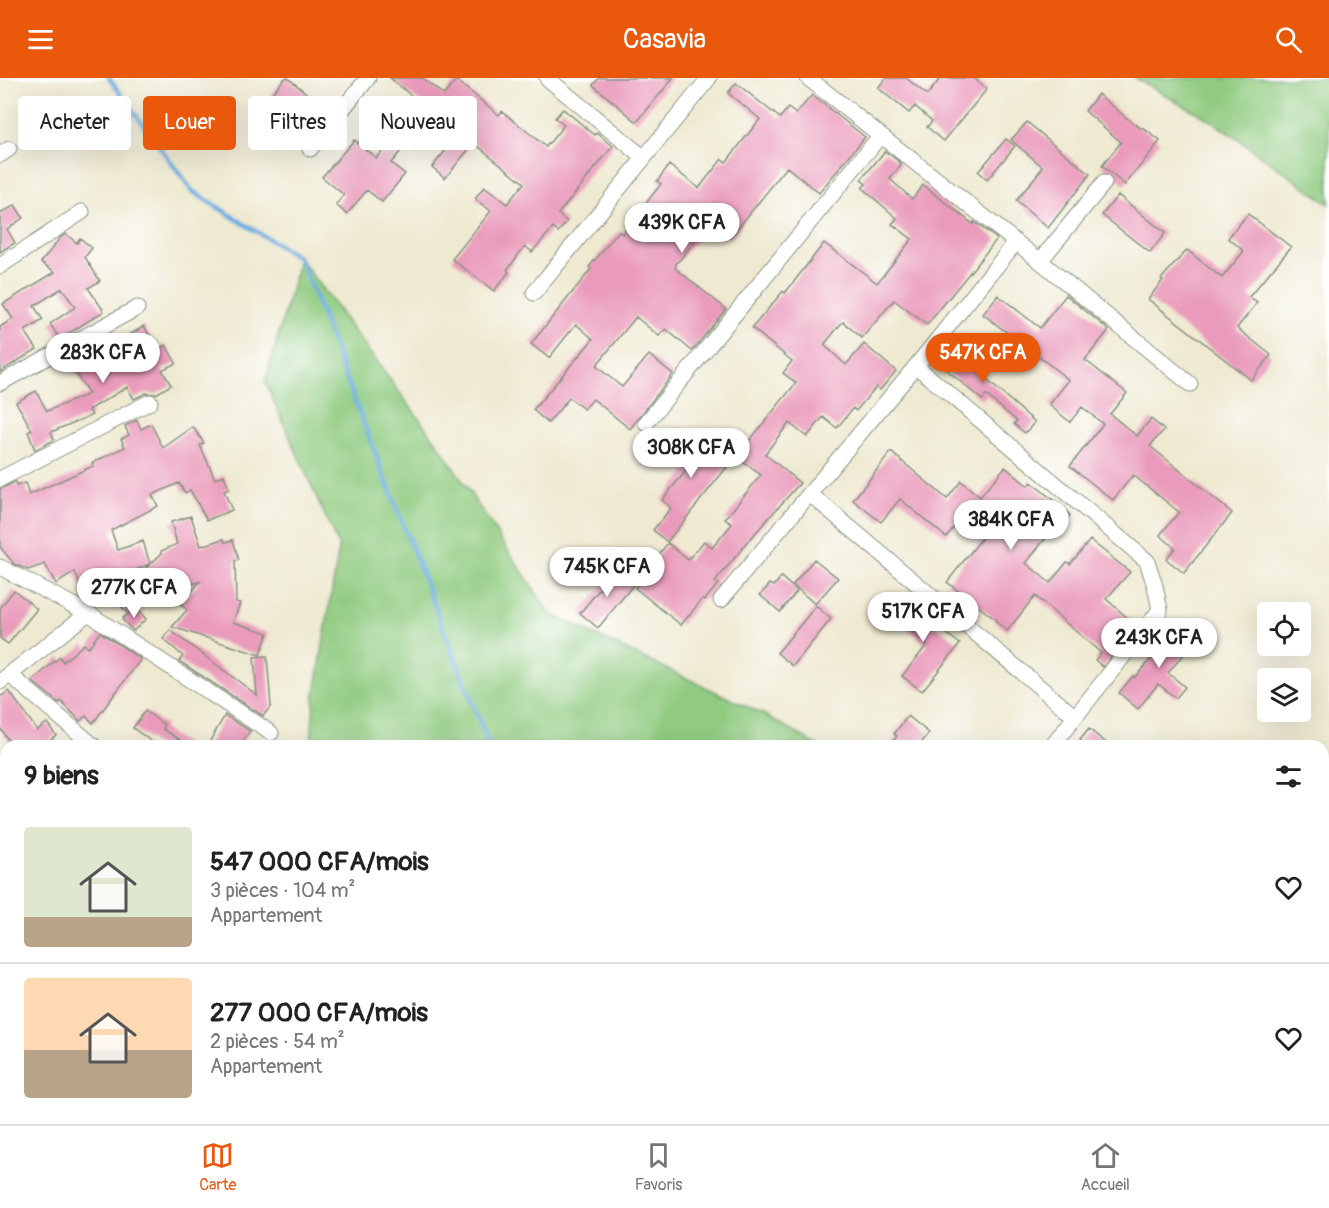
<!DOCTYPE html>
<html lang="fr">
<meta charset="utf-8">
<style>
body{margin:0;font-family:Pangolin,sans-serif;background:#f2f2f2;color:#222;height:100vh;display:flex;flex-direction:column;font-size:22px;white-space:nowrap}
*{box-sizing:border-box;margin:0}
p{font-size:20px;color:#767676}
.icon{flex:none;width:33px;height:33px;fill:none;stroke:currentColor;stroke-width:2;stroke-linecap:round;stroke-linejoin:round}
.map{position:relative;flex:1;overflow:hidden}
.side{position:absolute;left:0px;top:662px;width:1329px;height:386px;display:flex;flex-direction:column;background:#fff;border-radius:18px 18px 0 0;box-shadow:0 6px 24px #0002}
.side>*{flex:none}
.guide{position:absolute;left:18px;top:18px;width:600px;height:54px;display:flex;gap:12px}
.buttons{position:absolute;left:1257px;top:524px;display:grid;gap:12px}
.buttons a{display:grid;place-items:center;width:54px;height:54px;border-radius:6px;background:#fff;box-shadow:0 6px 24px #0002;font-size:30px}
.price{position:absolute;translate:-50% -51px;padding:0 14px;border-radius:21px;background:#fff;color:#222;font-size:20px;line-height:39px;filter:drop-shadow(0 2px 3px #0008)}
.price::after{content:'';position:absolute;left:50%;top:36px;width:18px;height:14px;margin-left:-9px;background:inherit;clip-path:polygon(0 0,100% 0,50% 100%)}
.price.on{background:#ea580c;color:#fff}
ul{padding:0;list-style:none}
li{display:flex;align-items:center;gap:18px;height:150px;padding:0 24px}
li+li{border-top:2px solid #e0e0e0}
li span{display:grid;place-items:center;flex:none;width:168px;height:120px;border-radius:6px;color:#555}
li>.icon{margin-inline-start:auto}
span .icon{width:72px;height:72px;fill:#fffc;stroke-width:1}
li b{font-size:26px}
h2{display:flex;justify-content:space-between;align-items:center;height:72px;padding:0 24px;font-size:26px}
.chip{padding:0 21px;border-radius:6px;background:#fff;box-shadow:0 6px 24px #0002;font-size:21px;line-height:54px}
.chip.on{background:#ea580c;color:#fff}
header{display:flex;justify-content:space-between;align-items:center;height:78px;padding:0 24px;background:#ea580c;color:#fff;font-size:27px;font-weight:600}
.tabs{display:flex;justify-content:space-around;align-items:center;height:84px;border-top:2px solid #e0e0e0;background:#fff;font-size:16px;color:#767676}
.tabs a{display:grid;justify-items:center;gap:3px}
.tabs .on{color:#ea580c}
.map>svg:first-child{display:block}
.green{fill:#90cb80;stroke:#58845a;stroke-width:1.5}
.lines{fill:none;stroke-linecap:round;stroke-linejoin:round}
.stream{stroke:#6daee1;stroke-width:4.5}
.building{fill:#ea9bbb;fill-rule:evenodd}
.street-casing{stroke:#869382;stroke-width:17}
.street{stroke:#fff;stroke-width:15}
</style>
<header><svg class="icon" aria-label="menu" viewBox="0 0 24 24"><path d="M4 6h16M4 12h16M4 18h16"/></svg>Casavia<svg class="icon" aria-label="search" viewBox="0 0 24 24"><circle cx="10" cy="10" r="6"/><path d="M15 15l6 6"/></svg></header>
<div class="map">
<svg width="1329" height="1046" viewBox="0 0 1329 1046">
<rect width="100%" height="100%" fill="#fff"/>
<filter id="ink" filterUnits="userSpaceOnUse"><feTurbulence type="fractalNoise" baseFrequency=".0167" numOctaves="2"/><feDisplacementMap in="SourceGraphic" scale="12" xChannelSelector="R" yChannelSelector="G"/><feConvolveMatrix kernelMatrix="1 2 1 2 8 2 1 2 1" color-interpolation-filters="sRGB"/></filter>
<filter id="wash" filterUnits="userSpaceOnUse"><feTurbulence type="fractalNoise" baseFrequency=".008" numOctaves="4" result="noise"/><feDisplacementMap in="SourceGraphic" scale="24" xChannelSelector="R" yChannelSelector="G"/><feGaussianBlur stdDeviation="1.35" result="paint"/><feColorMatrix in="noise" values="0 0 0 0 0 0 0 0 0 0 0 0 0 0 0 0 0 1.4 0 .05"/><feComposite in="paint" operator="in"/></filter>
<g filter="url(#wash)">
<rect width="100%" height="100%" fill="#eee9d0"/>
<!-- green -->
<path class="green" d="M1135,0h194v126l-119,-84z
M300,181l138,185 112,170 217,102 50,29h-506l3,-45 25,-153 -74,-165z
M1329,707v339h-1329v-21l6,-6v22h1317v-330z"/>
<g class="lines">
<!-- stream -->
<path class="stream" d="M109,0l83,113 108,68 189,487
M1323,912l6,-2"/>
</g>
<g id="blocks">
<!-- building -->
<path class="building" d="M285,0h3l40,33 -19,24 -43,-35z
M390,0h32l22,17 12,-15 43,35 3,-4 44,36 18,-22 -9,-7 8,-9 32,26 2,-2 16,13 -55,68 9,8 -9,10 -5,-4 -21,24 -7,-6 -18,24 2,2 -15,19 -42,-32 39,-48 -16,-12 9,-12 23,17 17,-21 -50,-40 -29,35 -13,-11 14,-17 -18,-15 -14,17 -9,-6 -14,17 14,11 -23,28 -15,-12 -20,24 -11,-9 8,-10 -22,-18 32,-37 22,18 15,-18 -21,-17 10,-12 30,25 20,-25zM454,24l19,15 -19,23 -18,-16z
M599,0h74l-36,44 -44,-37z
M886,0h20l21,17 14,-17h33l13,11 -43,52 -17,-14 5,-6 -17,-15 -6,7 -31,-25z
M736,5l44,35 8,-10 8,6 16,-19 53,42 -46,56 -32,-26 -57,71 -19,-15 -35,41 -1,4 51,41 -34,42 -26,-22 -7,7 -23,-19 -28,34 -12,15 26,21 27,-32 24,19 -43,55 -37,-30 -9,10 -15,-11 -21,25 -15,-13 60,-71 -17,-15 -27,34 -18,-14 60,-75 -2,-2 30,-36 3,3 39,-50 -4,-3 12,-16 30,23 23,-29 4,3 34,-43 -32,-26z
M1098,16l36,30 8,5 1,-1 17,13 -35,44 -23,-19 19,-24 -36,-31z
M1027,44l63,52 -42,54 -32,-27 27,-34 -32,-27z
M1006,61l9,7 -28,34 -9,-8z
M885,73l17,13 -12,15 22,20 11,-14 50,39 1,-2 23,17 -70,86 -33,-25 -32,38 -19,-16 -3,3 -16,20 22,20 18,-21 32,27 -16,19 -4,-3 -20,24 -3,-3 -16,20 -14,-11 -16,20 -18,-14 -24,31 35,29 -50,56 -35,43 3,2 -13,16 -2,-2 -22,27 -46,-37 16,-20 -2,-2 19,-23 20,17 16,-19 8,7 20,-24 -7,-5 36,-44 -25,-18 60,-74 -13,-10 9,-12 -40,-33 31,-37 2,2 39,-50 53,40 35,-44 -20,-15 5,-6 -35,-30 4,-4 -5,-4z
M1118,117l47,38 -15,20 -48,-38z
M15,127l8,13 -16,11 8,14 -15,9v-38z
M1248,136l43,33 -42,50 8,6 -20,25 34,27 -20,25 -103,-81 15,-19 -2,-1 26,-29 35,28 22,-27 -16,-13z
M66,156l11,9 3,-5 12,10 -7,9 15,24 -12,7 16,23 -44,28 -10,-15 25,-17 -13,-19 -28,18 9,14 -18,11 12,18 -37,23v-45l13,-8 -10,-15 52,-32 -14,-10 19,-24z
M998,217l42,33 26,-33 43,35 -24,30 42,33 -17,21 27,22 14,-17 13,11 -14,16 82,67 -48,60 -18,-14 9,-11 -15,-13 19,-23 -46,-37 -20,25 -43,-34 33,-42 -21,-17 -12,15 -21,-17 20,-25 -44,-34 -19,24 -14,-11 18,-24 -27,-21z
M144,248l14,24 8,-5 10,18 -14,7 9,15 -15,9 -10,-1 -12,6 -7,-12 -38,23 3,5 -41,17 3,8 -19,10 -7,-18 4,-2 -16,-28 20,-11 11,20 42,-17 -16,-25z
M963,263l18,15 -9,11 63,55 -10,11 -11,-9 3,-3 -31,-26 -4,5 -40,-34z
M137,342l4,9 10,-5 12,24 30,-21 11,16 -4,2 15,34 9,-4 5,14 -5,2 8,19 -25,10 -17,-30 -5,3 -6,-10 -27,12 6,11 -47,24 7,20 25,-9 7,23 -67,28 -8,-20 -19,12 -11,-20 -17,6 -14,-6 -14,-17v-58l15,-7 1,4 9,-3 4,12 64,-29 -1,-3 33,-16 -4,-8 8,-4 -4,-9z
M677,349l26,22 9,-11 23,19 -68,85 -14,-12 18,-22 -9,-8 28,-34 -27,-22z
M891,374l56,47 14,-18 19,16 25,-30 23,19 3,-4 16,13 23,20 -17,22 -4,-3 -23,29 24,20 17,-21 3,2 20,-24 40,32 -24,27 30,26 -33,42 -8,-7 6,-7 -66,-57 -28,35 -12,-10 1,-1 -49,-38 35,-44 -22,-18 -14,17 -46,-38 -19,23 -28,-22z
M191,438l10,30 23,-7 1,3 8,-2 6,20 -4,1 1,41 4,1 -7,19 35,11 -8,22 -88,-28 15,-17 -7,-6 20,-22 -33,7 -2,-10 -6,6 -22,8 6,7 -15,14 -12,-13 -8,3 54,-51 -1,-2 16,-7 -6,-22z
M814,481l24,19 -23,26 -22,-19z
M616,491l18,15 -36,44 -18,-15z
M781,499l16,14 -17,21 -20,-17 10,-11 4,2z
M14,512l23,19 -29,35 -8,-6v-30z
M897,517l63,49 -38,47 -20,-15 25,-31 -42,-35z
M816,528l15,13 -38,47 -16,-13z
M135,529l11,12 -13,12 -11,-12z
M1172,547l21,18 -25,30 17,14 -9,11 -18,-14 -20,25 -19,-16 14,-17 2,1 16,-18 -5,-4z
M170,552l87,65 -3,-38 13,-1 4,50 -8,10 -84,-55 4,-5 -20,-17z
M100,554l41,27 -48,64 -7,-7 -6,5 -19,-20 -2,2 -27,-22 28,-24 3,5 21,-18 4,4z
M9,613l28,39 10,-7 9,12 -14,11h-30l-12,-18v-31z
M145,633l20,14 -2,4 27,17h-32l-25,-18z
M225,637l25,16 -10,15h-33z
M908,638l21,17 -10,13h-30l8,-10 -3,-2z
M1089,651l21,17h-23l-7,-6z"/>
</g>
</g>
<g filter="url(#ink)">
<use href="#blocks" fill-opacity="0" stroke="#869382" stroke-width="1.5"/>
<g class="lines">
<defs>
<path id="street" d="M547,0l97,80
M808,0l232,183 150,123
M310,71l58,-71
M0,77l9,-6
M1040,183l64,-78
M0,188l82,-54
M534,215l175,-215
M916,288l231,195 8,25 5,24 -108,136
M0,305l137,-75
M646,345l234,-287
M0,401l150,-77
M810,416l264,222
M0,489l88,46 183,120
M721,522l195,-234 100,-124
M10,597l84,71
M0,604l88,-69
M0,715l6,5
M0,915l3,4"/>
</defs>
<!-- street casing -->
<use href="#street" class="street-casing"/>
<!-- street -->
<use href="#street" class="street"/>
</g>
</g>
</svg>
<div class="buttons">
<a><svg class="icon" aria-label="locate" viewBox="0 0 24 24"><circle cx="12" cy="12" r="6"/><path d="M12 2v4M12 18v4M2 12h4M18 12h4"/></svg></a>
<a><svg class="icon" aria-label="layers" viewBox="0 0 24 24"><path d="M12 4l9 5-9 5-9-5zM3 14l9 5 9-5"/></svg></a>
</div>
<b class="price" style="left:682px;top:176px">439K CFA</b>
<b class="price" style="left:103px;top:306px">283K CFA</b>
<b class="price on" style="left:983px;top:306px">547K CFA</b>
<b class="price" style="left:691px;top:401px">308K CFA</b>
<b class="price" style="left:1011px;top:473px">384K CFA</b>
<b class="price" style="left:607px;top:520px">745K CFA</b>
<b class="price" style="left:134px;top:541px">277K CFA</b>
<b class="price" style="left:923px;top:565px">517K CFA</b>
<b class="price" style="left:1159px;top:591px">243K CFA</b>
<div class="guide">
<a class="chip">Acheter</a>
<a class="chip on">Louer</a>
<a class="chip">Filtres</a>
<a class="chip">Nouveau</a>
</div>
<section class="side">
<h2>9 biens<svg class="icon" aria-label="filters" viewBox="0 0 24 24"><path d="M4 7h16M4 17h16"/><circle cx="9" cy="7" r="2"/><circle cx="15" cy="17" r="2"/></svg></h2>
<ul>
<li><span style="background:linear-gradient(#dfe7d0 75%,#b9a48a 0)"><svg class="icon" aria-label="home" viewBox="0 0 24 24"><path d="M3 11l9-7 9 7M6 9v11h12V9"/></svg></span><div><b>547 000 CFA/mois</b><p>3 pièces · 104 m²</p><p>Appartement</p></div><svg class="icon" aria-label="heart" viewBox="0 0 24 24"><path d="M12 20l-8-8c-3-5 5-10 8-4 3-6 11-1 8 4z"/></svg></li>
<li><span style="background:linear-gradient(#ffd9b3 60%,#b9a48a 0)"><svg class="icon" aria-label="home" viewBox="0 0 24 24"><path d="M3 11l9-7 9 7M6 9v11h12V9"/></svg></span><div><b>277 000 CFA/mois</b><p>2 pièces · 54 m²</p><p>Appartement</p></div><svg class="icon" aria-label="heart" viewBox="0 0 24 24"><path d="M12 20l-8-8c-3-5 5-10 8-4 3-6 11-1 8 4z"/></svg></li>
</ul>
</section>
</div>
<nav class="tabs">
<a class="on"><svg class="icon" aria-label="map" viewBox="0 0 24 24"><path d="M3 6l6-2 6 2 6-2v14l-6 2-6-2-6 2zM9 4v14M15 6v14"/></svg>Carte</a>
<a><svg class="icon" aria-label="saved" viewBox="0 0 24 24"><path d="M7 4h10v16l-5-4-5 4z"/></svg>Favoris</a>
<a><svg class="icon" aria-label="home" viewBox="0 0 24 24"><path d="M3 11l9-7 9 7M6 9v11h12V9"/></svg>Accueil</a>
</nav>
